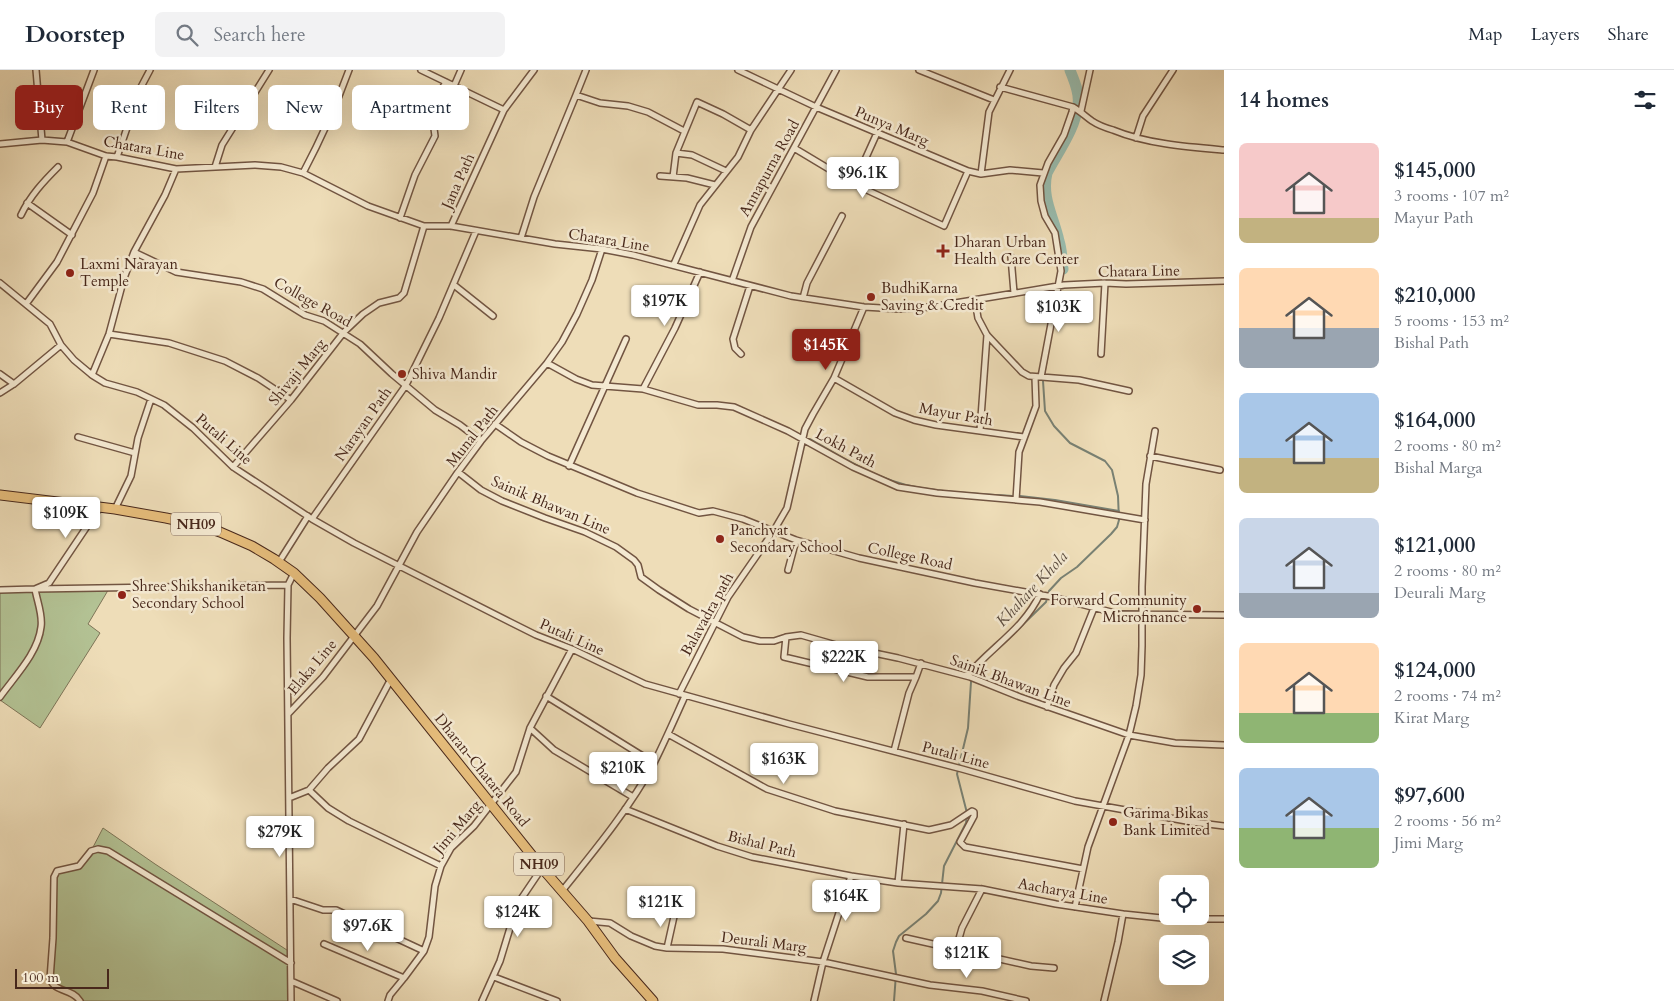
<!DOCTYPE html>
<meta charset="utf-8">
<style>
body{margin:0;font-family:Cardo,serif;background:#f2f2f3;color:#1f2937;height:100vh;display:flex;flex-direction:column;font-size:19px;white-space:nowrap}
*{box-sizing:border-box;margin:0}
p{font-size:16px;color:#747a83}
.icon{flex:none;width:28px;height:28px;fill:none;stroke:currentColor;stroke-width:2;stroke-linecap:round;stroke-linejoin:round}
.map{position:relative;flex:1;overflow:hidden}
.drawer{display:flex;flex-direction:column;background:#fff;width:450px}
.drawer>*{flex:none}
.banner{position:absolute;left:15px;top:15px;width:475px;height:45px;display:flex;gap:10px}
.buttons{position:absolute;left:1159px;top:805px;display:grid;gap:10px}
.buttons a{display:grid;place-items:center;width:50px;height:50px;border-radius:8px;background:#fff;box-shadow:0 5px 20px #0002;font-size:25px}
.scale{position:absolute;left:15px;bottom:12px;width:94px;box-sizing:border-box;padding-left:5px;border:2px solid #48281b;border-top:0;font-size:14px;line-height:18px;white-space:nowrap;color:#48281b;-webkit-text-stroke:4px #f4e9d1;paint-order:stroke}
.price{position:absolute;translate:-50% -42px;padding:0 11px;border-radius:5px;background:#fff;color:#222;font-size:16px;line-height:32px;filter:drop-shadow(0 1px 2px #0008)}
.price::after{content:'';position:absolute;left:50%;top:30px;width:15px;height:11px;margin-left:-8px;background:inherit;clip-path:polygon(0 0,100% 0,50% 100%)}
.price.current{background:#8f2418;color:#fff}
ul{padding:0;list-style:none}
li{display:flex;align-items:center;gap:15px;height:125px;padding:0 15px}
li span{display:grid;place-items:center;flex:none;width:140px;height:100px;border-radius:8px;color:#555}
li>.icon{margin-inline-start:auto}
span .icon{width:60px;height:60px;fill:#fffc;stroke-width:1}
li b{font-size:21px}
h2{display:flex;justify-content:space-between;align-items:center;height:60px;padding:0 15px;font-size:21px}
.tag{padding:0 18px;border-radius:8px;background:#fff;box-shadow:0 5px 20px #0002;font-size:18px;line-height:45px}
.tag.current{background:#8f2418;color:#fff}
header{display:flex;align-items:center;gap:30px;box-sizing:border-box;height:70px;padding:0 25px;background:#fff;border-bottom:1px solid #e0e1e3}
header strong{font-size:24px}
nav{display:flex;gap:28px;margin-inline-start:auto;font-size:18px}
.search{width:350px;height:45px;background:#f2f2f3;display:flex;align-items:center;gap:12px;box-sizing:border-box;padding:0 18px;border-radius:8px;color:#747a83;font-size:19px}
main{display:flex;flex:1;min-height:0}
.map>svg:first-child{display:block}
.green{fill:#b3c294;stroke:#7e7558}
.lines{fill:none;stroke-linecap:round;stroke-linejoin:round}
.stream{stroke:#798173;stroke-width:2}
.river{stroke:#99bcae;stroke-width:11}
.street-casing{stroke:#725542;stroke-width:8}
.primary-casing{stroke:#48281b;stroke-width:11}
.street{stroke:#f4e9d1;stroke-width:5}
.primary{stroke:#e7be7c;stroke-width:9}
.poi-dot{fill:#8f2418;stroke:#f4e9d1;stroke-width:2}
.labels{text-anchor:middle;dominant-baseline:central;stroke-width:5;stroke-linejoin:round;paint-order:stroke}
.shield{fill:#f4e9d1;stroke:#7c6252;stroke-width:1}
.shield-label{font-size:14px;font-weight:bold;fill:#48281b}
.street-label{font-size:15px;fill:#48281b;stroke:#f4e9d1}
.poi-label{font-size:15px;fill:#48281b;stroke:#f4e9d1;text-anchor:start}
.water-label{font-size:16px;font-style:italic;fill:#5c4d40;stroke:#f4e9d1}
</style>
<header>
<strong>Doorstep</strong>
<div class="search"><svg class="icon" aria-label="search" viewBox="0 0 24 24"><circle cx="10" cy="10" r="6"/><path d="M15 15l6 6"/></svg>Search here</div>
<nav><a>Map</a><a>Layers</a><a>Share</a></nav>
</header>
<main>
<div class="map">
<svg width="1224" height="931" viewBox="0 0 1224 931">
<rect width="100%" height="100%" fill="#eeddb8"/>
<filter id="stains"><feTurbulence type="fractalNoise" baseFrequency=".004" numOctaves="4"/><feColorMatrix values="0 0 0 0 .2 0 0 0 0 .09 0 0 0 0 .02 0 0 0 .5 -.17"/></filter>
<radialGradient id="worn" r=".72"><stop offset=".6" stop-color="#630" stop-opacity="0"/><stop offset="1" stop-color="#630" stop-opacity=".3"/></radialGradient>
<!-- green -->
<path class="green" d="M110,517l-22,37 12,9 -60,95 -40,-28v-110z
M103,758l52,36 135,88 1,49h-211l-28,-17 1,-84 4,-29 22,-5 12,-15z"/>
<g class="lines">
<!-- stream -->
<path class="stream" d="M1054,250l4,-18
M810,369c33,19 68,41 106,48 31,6 64,7 96,9
M1020,426l35,4 64,11
M1006,571l40,-39 3,-11 12,-13 16,-11 34,-33 6,-7 2,-7 -1,-24 -6,-26 -7,-9 -35,-18 -16,-17 -9,-15 -2,-30 7,-39
M894,931l2,-27 -3,-23 3,-9 3,-6 27,-22 12,-13 3,-8 3,-27 22,-43 1,-10 -10,-39 11,-46 3,-46 3,-9 7,-9"/>
<!-- river -->
<path class="river" d="M1063,199c-1,-9 -1,-19 -4,-28 -5,-24 -18,-43 -12,-68 11,-21 29,-45 31,-69 2,-11 -4,-23 -8,-34"/>
<defs>
<path id="street" d="M36,0l6,70
M421,0l83,40
M738,0l78,37 152,64 13,3 29,-4 33,3
M919,0l75,30
M454,16l7,-16
M1000,17l73,20c7,4 12,9 19,14 6,4 14,7 21,9 34,14 75,17 111,20
M576,25l10,-25
M1081,41l9,-41
M1136,68l7,-22 30,-46
M67,72l27,-72
M0,74l42,-4 25,2 39,14 11,1 59,12 79,-4 26,2 22,6 65,33 56,20h27l104,18 47,5 31,6 158,41 73,11 35,2 32,-2 133,-22 41,-2 21,1 98,-3
M794,78l60,36 90,42 24,-55
M117,87l24,-70 9,-17
M215,97l7,-22 47,-75
M726,101l-34,-16 -16,-2 21,-51 26,12 28,16
M303,103c18,-34 33,-67 46,-103
M981,104l8,-62 21,-42
M660,106l27,2 28,7
M673,107l3,-24
M854,114l23,-51
M27,133l45,32
M21,145c9,-19 22,-33 37,-48
M400,148l15,-43 20,-39 -3,-22 1,-10 13,-22
M451,156l53,-116 30,-40
M521,168l13,-41 42,-102 24,8 28,3 20,6 36,19
M134,182l42,20 65,10 22,7 42,26 19,6 36,23 32,30 43,36 25,15 21,16
M1011,187l3,36
M674,194l26,-59 38,-48 13,-27 40,-60
M732,211l19,-54 85,-157
M0,213l50,41 11,21 13,15 18,15 13,8 32,9 27,13 29,23 40,39 79,52 42,24 156,79 26,13 36,14 73,35 144,40 173,45 113,32 117,21 32,4
M454,215l39,31
M803,228l4,-15 35,-67
M975,230l3,18 9,17 35,37 7,4 50,4 50,11
M26,234l31,-42 36,-69 13,-37
M109,264l60,9 56,18 33,17 33,22
M741,284l-6,-6 -2,-9 17,-53
M1101,284l4,-71
M547,293l29,16 16,6 51,4 55,16h19l17,2 54,24 65,36 45,20 39,6 103,9 105,18
M0,304l14,10
M92,305l17,-41 15,-56 10,-26 31,-57 11,-26
M1041,307l20,-106 -6,-38 -10,-17 -4,-15 -1,-16 8,-22 16,-28 8,-23 1,-5
M834,308l61,35 19,7 22,5 88,12
M643,319l32,-61 25,-56
M0,323l14,-9 47,-39
M495,354l26,18 27,14 89,37 62,20 14,-2 30,8 53,21 63,18 116,25 78,14 66,17 105,1
M980,361l7,-96
M78,367l57,16
M1150,386l70,14
M569,396l57,-127
M233,397l58,-67 53,-68 19,-18 16,-11 20,-5 5,-5 20,-67
M458,402l23,18 21,11 43,17 40,14 31,15 18,13 4,5 3,12 18,13 30,19 54,28 17,4h14l12,-4 15,-2 35,10 62,13 72,19 50,20 109,38 46,8 49,2
M1016,430l3,-48 17,-46 -1,-29
M115,439l16,-33 7,-38 13,-39
M312,449l94,-134 33,-67 37,-87
M279,492l29,-46
M788,500l8,-30
M0,520l35,-1 14,-6 51,-76
M786,567l-2,20 84,20h48l5,-14
M967,606c24,-29 57,-47 73,-82
M679,624l49,-97 45,-65 14,-24 18,-79 8,-15 21,-36 30,-71
M546,626l108,67
M0,627c15,-21 38,-44 41,-70 2,-12 -4,-26 -6,-38l253,-4
M1047,637l7,-22 10,-17 12,-15 18,-45
M288,644l35,-37 54,-71 40,-74 41,-60 23,-31 66,-78 15,-21 15,-28 15,-34 10,-31
M530,658l24,22 79,47
M668,664l99,55 68,22 94,19 22,-5 21,-14 2,1v4l-14,26 5,5 118,22
M894,681l15,-58 7,-16
M309,720l19,18 21,13 92,45
M289,728l20,-8 19,-22 31,-29 32,-60
M625,739l92,37 35,11 99,19 47,7 84,6 74,15 67,10 48,5h53
M898,813l6,-59
M562,821c33,-41 67,-82 92,-128 11,-22 21,-45 31,-67
M290,829l33,11h13l88,41
M1075,837l13,-60 41,-112 7,-29 5,-31 1,-29v-59l4,-103 9,-53
M589,851l21,2 21,13 24,10 12,2 56,1 100,13 107,23 52,6 44,10
M906,868l125,28 23,2
M324,874l80,34
M667,878l8,-36
M956,879l6,-21 20,-39
M494,907l63,24
M291,911l46,20
M80,931c-8,-13 -25,-8 -30,-22l3,-41 1,-61 3,-6 22,-5 12,-15 7,-2 10,2 183,112
M291,931l-4,-363 1,-53 6,-12
M388,931l2,-6 14,-17 20,-27 5,-14 6,-51 6,-20 10,-18 23,-22 42,-54 14,-44 42,-79
M482,931l18,-40 17,-56 25,-37
M814,931l9,-39 28,-86
M1104,931l14,-59 5,-28"/>
<path id="primary" d="M0,425l115,14 51,9 37,8 17,6 32,14 22,13 20,14 26,25 54,60 168,210 46,53 27,37 38,43"/>
</defs>
<!-- street casing -->
<use href="#street" class="street-casing"/>
<!-- primary casing -->
<use href="#primary" class="primary-casing"/>
<!-- street -->
<use href="#street" class="street"/>
<!-- primary -->
<use href="#primary" class="primary"/>
</g>
<!-- markers -->
<g class="poi-dot">
<path d="M940.5 173.5h5v5h5v5h-5v5h-5v-5h-5v-5h5z"/>
<circle cx="70" cy="203" r="5"/>
<circle cx="871" cy="227" r="5"/>
<circle cx="402" cy="304" r="5"/>
<circle cx="720" cy="469" r="5"/>
<circle cx="122" cy="525" r="5"/>
<circle cx="1197" cy="539" r="5"/>
<circle cx="1113" cy="752" r="5"/>
</g>
<g class="labels">
<!-- shield labels -->
<g class="shield">
<rect x="171" y="442.5" width="50" height="23" rx="4"/>
<rect x="514" y="782.5" width="50" height="23" rx="4"/>
</g>
<g class="shield-label">
<text x="196" y="454">NH09</text>
<text x="539" y="794">NH09</text>
</g>
<!-- street labels -->
<g class="street-label">
<text transform="translate(892 56) rotate(23)">Punya Marg</text>
<text transform="translate(144 78) rotate(10)">Chatara Line</text>
<text transform="translate(769 98) rotate(-61)">Annapurna Road</text>
<text transform="translate(458 111) rotate(-66)">Jana Path</text>
<text transform="translate(609 170) rotate(9)">Chatara Line</text>
<text transform="translate(1139 201) rotate(-1)">Chatara Line</text>
<text transform="translate(313 232) rotate(29)">College Road</text>
<text transform="translate(297 302) rotate(-51)">Shivaji Marg</text>
<text transform="translate(956 344) rotate(10)">Mayur Path</text>
<text transform="translate(363 354) rotate(-55)">Narayan Path</text>
<text transform="translate(472 366) rotate(-52)">Munal Path</text>
<text transform="translate(224 369) rotate(41)">Putali Line</text>
<text transform="translate(846 378) rotate(28)">Lokh Path</text>
<text transform="translate(551 435) rotate(23)">Sainik Bhawan Line</text>
<text transform="translate(910 486) rotate(12)">College Road</text>
<text transform="translate(707 544) rotate(-61)">Balavadra path</text>
<text transform="translate(572 567) rotate(24)">Putali Line</text>
<text transform="translate(312 597) rotate(-50)">Elaka Line</text>
<text transform="translate(1011 611) rotate(20)">Sainik Bhawan Line</text>
<text transform="translate(956 685) rotate(15)">Putali Line</text>
<text transform="translate(482 700) rotate(51)">Dharan-Chatara Road</text>
<text transform="translate(457 757) rotate(-50)">Jimi Marg</text>
<text transform="translate(762 774) rotate(14)">Bishal Path</text>
<text transform="translate(1063 821) rotate(10)">Aacharya Line</text>
<text transform="translate(764 872) rotate(7)">Deurali Marg</text>
</g>
<!-- poi labels -->
<g class="poi-label">
<text x="954" y="172">Dharan Urban<tspan x="954" dy="17">Health Care Center</tspan></text>
<text x="80" y="194">Laxmi Narayan<tspan x="80" dy="17">Temple</tspan></text>
<text x="881" y="218">BudhiKarna<tspan x="881" dy="17">Saving &amp; Credit</tspan></text>
<text x="412" y="304">Shiva Mandir</text>
<text x="730" y="460">Panchyat<tspan x="730" dy="17">Secondary School</tspan></text>
<text x="132" y="516">Shree Shikshaniketan<tspan x="132" dy="17">Secondary School</tspan></text>
<text x="1187" y="530" text-anchor="end">Forward Community<tspan x="1187" dy="17">Microfinance</tspan></text>
<text x="1123" y="743">Garima Bikas<tspan x="1123" dy="17">Bank Limited</tspan></text>
</g>
<!-- water labels -->
<g class="water-label">
<text transform="translate(1032 519) rotate(-47)">Khahare Khola</text>
</g>
</g>
<rect width="100%" height="100%" filter="url(#stains)"/>
<rect width="100%" height="100%" fill="url(#worn)"/>
</svg>
<div class="buttons">
<a><svg class="icon" aria-label="locate" viewBox="0 0 24 24"><circle cx="12" cy="12" r="6"/><path d="M12 2v4M12 18v4M2 12h4M18 12h4"/></svg></a>
<a><svg class="icon" aria-label="layers" viewBox="0 0 24 24"><path d="M12 4l9 5-9 5-9-5zM3 14l9 5 9-5"/></svg></a>
</div>
<div class="scale">100 m</div>
<b class="price" style="left:863px;top:129px">$96.1K</b>
<b class="price" style="left:665px;top:257px">$197K</b>
<b class="price" style="left:1059px;top:263px">$103K</b>
<b class="price current" style="left:826px;top:301px">$145K</b>
<b class="price" style="left:66px;top:469px">$109K</b>
<b class="price" style="left:844px;top:613px">$222K</b>
<b class="price" style="left:784px;top:715px">$163K</b>
<b class="price" style="left:623px;top:724px">$210K</b>
<b class="price" style="left:280px;top:788px">$279K</b>
<b class="price" style="left:846px;top:852px">$164K</b>
<b class="price" style="left:661px;top:858px">$121K</b>
<b class="price" style="left:518px;top:868px">$124K</b>
<b class="price" style="left:368px;top:882px">$97.6K</b>
<b class="price" style="left:967px;top:909px">$121K</b>
<div class="banner">
<a class="tag current">Buy</a>
<a class="tag">Rent</a>
<a class="tag">Filters</a>
<a class="tag">New</a>
<a class="tag">Apartment</a>
</div>
</div>
<section class="drawer">
<h2>14 homes<svg class="icon" aria-label="filters" viewBox="0 0 24 24"><path d="M4 7h16M4 17h16"/><circle cx="9" cy="7" r="2"/><circle cx="15" cy="17" r="2"/></svg></h2>
<ul>
<li><span style="background:linear-gradient(#f6c9c9 75%,#c2b280 0)"><svg class="icon" aria-label="home" viewBox="0 0 24 24"><path d="M3 11l9-7 9 7M6 9v11h12V9"/></svg></span><div><b>$145,000</b><p>3 rooms · 107 m²</p><p>Mayur Path</p></div></li>
<li><span style="background:linear-gradient(#ffd9b3 60%,#9aa5b1 0)"><svg class="icon" aria-label="home" viewBox="0 0 24 24"><path d="M3 11l9-7 9 7M6 9v11h12V9"/></svg></span><div><b>$210,000</b><p>5 rooms · 153 m²</p><p>Bishal Path</p></div></li>
<li><span style="background:linear-gradient(#a9c7e8 65%,#c2b280 0)"><svg class="icon" aria-label="home" viewBox="0 0 24 24"><path d="M3 11l9-7 9 7M6 9v11h12V9"/></svg></span><div><b>$164,000</b><p>2 rooms · 80 m²</p><p>Bishal Marga</p></div></li>
<li><span style="background:linear-gradient(#c9d6e8 75%,#9aa5b1 0)"><svg class="icon" aria-label="home" viewBox="0 0 24 24"><path d="M3 11l9-7 9 7M6 9v11h12V9"/></svg></span><div><b>$121,000</b><p>2 rooms · 80 m²</p><p>Deurali Marg</p></div></li>
<li><span style="background:linear-gradient(#ffd9b3 70%,#8fb573 0)"><svg class="icon" aria-label="home" viewBox="0 0 24 24"><path d="M3 11l9-7 9 7M6 9v11h12V9"/></svg></span><div><b>$124,000</b><p>2 rooms · 74 m²</p><p>Kirat Marg</p></div></li>
<li><span style="background:linear-gradient(#a9c7e8 60%,#8fb573 0)"><svg class="icon" aria-label="home" viewBox="0 0 24 24"><path d="M3 11l9-7 9 7M6 9v11h12V9"/></svg></span><div><b>$97,600</b><p>2 rooms · 56 m²</p><p>Jimi Marg</p></div></li>
</ul>
</section>
</main>
